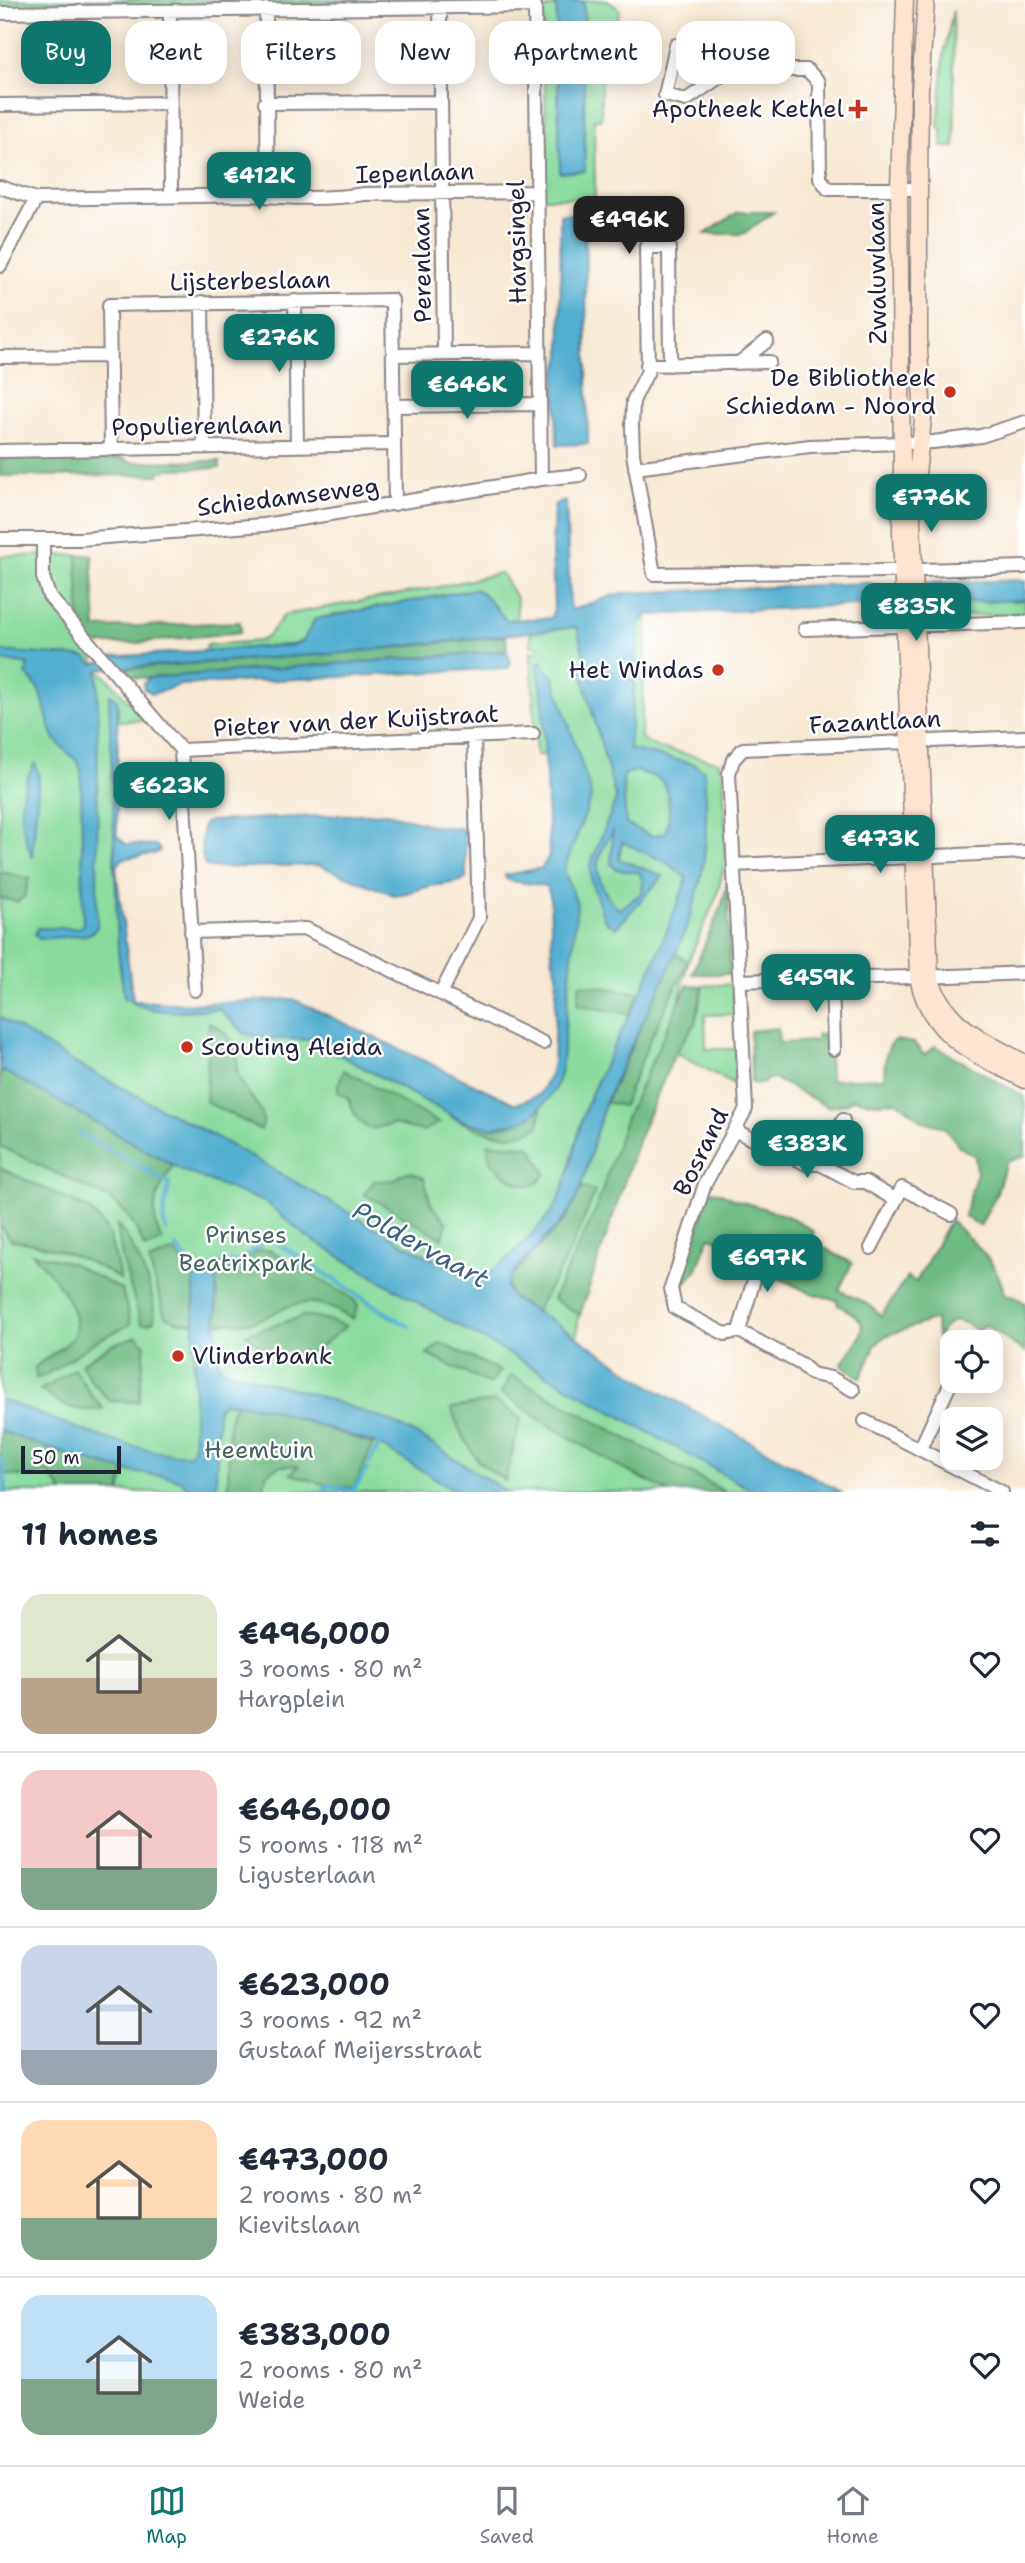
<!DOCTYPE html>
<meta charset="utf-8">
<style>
body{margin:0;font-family:"Shantell Sans",sans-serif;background:#f6f6f7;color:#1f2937;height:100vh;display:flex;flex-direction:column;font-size:26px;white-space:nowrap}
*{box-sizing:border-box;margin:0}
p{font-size:23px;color:#747a83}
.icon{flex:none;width:38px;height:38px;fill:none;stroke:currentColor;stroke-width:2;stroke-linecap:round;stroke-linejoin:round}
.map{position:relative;height:1492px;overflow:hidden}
.side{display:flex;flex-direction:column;background:#fff;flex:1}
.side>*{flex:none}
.banner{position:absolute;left:21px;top:21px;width:984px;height:63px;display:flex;gap:14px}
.buttons{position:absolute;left:940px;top:1330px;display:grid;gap:14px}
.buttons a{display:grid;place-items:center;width:63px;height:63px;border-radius:14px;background:#fff;box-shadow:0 4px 18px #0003;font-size:35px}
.scale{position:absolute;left:21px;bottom:18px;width:100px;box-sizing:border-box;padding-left:7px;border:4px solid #22223b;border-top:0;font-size:19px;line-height:24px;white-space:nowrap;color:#22223b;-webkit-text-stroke:5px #fff;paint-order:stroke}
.price{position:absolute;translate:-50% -60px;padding:0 16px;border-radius:14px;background:#0f766e;color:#fff;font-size:23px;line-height:46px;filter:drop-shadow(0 2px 4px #0008)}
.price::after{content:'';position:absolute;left:50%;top:42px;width:21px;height:16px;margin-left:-10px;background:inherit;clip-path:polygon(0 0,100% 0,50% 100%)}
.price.selected{background:#222;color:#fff}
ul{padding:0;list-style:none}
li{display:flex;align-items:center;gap:21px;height:175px;padding:0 21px}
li+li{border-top:2px solid #e0e1e3}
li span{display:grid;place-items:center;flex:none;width:196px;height:140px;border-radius:21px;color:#555}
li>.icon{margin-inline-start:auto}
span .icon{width:84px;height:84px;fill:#fffc;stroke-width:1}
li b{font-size:30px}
h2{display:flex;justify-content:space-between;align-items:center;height:84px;padding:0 21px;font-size:30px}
.pill{padding:0 24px;border-radius:21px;background:#fff;box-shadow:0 4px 18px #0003;font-size:24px;line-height:63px}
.pill.selected{background:#0f766e;color:#fff}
.menu{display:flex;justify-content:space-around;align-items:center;height:98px;border-top:2px solid #e0e1e3;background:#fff;font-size:19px;color:#747a83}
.menu a{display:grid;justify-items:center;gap:4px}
.menu .selected{color:#0f766e}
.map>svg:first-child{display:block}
.green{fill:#88db9d;stroke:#557e6c;stroke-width:2}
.forest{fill:#6ebb84;stroke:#486e60;stroke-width:2}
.water{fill:#53afd1;stroke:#3a6886;stroke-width:2;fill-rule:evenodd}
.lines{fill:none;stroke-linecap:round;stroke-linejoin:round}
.stream{stroke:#53afd1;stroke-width:4.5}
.minor-casing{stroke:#8c8587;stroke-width:16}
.secondary-casing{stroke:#8c8587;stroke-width:19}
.minor{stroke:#fff;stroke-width:12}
.secondary{stroke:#fde4d0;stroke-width:16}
.poi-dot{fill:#c8321e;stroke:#fff;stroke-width:2.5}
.labels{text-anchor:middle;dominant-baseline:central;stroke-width:5;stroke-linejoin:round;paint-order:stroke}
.poi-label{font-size:24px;fill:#22223b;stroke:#fff;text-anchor:end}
.street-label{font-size:24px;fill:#22223b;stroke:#fff}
.park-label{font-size:24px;fill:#46635d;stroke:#fff}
.water-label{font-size:26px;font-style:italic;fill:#38617e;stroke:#fff}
</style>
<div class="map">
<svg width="1025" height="1492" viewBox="0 0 1025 1492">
<rect width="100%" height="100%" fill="#fff"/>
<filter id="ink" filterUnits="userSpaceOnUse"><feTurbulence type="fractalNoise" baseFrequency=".0143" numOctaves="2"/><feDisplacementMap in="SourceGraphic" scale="14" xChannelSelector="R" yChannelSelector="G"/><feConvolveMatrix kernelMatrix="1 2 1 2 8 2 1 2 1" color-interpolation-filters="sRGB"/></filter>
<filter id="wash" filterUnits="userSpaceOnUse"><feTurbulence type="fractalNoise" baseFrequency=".00686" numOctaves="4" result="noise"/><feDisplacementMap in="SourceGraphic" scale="28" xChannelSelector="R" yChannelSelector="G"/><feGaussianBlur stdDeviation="1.57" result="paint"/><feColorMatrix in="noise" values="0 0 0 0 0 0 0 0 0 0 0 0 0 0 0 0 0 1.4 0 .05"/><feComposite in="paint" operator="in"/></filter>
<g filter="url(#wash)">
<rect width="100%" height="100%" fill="#f7e8d3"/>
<!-- green -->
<path class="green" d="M0,0h551l-16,2 -535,5z
M607,0l13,10 -19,65v44h-7l1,79h-54v-31l6,-5 -4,-152 14,-5 1,31 26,44 3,-24 -4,-55z
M953,10l2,137h-13v-19l-4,-1 6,-73z
M77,555l14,83 6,50 1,-18 10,8 37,42 -27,1v-20l-4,164 14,131 5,7 13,2 151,-2 232,110 21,-27 8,-33 4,-102 -19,-253 3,57h-10l-5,-104h8l-1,-5h-7v-14l116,-17 -6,123 15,9 63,15v5l4,1 3,75 -2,23 -7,30 -29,66 -20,89 -90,267 -3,73 180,101h-30l-33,-18 27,18h-719v-936z
M501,573l16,26v18l-5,4h-6l-23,-28 -8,-4 -155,29c-12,7 -11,18 -20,26l-95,8 2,-7 53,-4 8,-5 16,-21 155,-28z
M1025,600v14l-92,3 -6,-13z
M733,984l1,30 -29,1 1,34h29l1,36 -61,-32 20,-30 8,-37z"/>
<!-- forest -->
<path class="forest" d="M738,212h36l-31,22h-38z
M122,458l8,4 90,-1v7l-53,1 -1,2h-7v4l-159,1v-17z
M77,555h15l4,73 144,-6 1,10 -105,11 -55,2z
M506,636l1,15 -358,27 -24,-1 -8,-8 225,-16z
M0,872l29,6 -4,18 -7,6 -18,-4z
M728,880l2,94h-38l30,-70z
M675,953l13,9 -38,78 -27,66 -17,-4z
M580,984l60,9 -10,21 -52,-9z
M687,985l16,1 -8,37 -20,30 -34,79 -61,183 -27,-16 42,-87 30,-92z
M209,1023l10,5 22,20c-20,38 34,56 20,82l-55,-28z
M778,1028l1,15 36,-2 2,-6h11l2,45 54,-2c1,-13 0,-30 11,-38l19,3 10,12 11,-9 90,51v59l-19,6 -10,33 -16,31 -16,-10 13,-44 -2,-16 -15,-9 -16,-20 -21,-6 -26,-20 -21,2 -23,-4 -8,5 -17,3 -53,-28h-7l-6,5 -11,-1 -1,-52z
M344,1070l95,53 -16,8 -30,-7 -22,5 -5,-2 -10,-10 -8,-19 -10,-6v-7z
M6,1072l167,93c-16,27 -26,45 -11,76l-17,7c-9,-21 -17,-36 -35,-49l-110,-53v-73z
M543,1093l-4,33c-28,19 -61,4 -88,-9l44,3 21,-4z
M488,1144l40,2 4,3 14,25c-3,4 -7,9 -13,11 -14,3 -35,-13 -42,-24 -3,-6 -3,-11 -3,-17z
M0,1168l87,40c26,21 26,41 33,71 -35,-22 -68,-33 -109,-39l-11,-15z
M411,1172l13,6 7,26 16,19 -5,15 -78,-44 10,-13 20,-1 10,-7z
M582,1187l13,4c-15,43 -36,81 -59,120 -15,-8 -33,-13 -27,-32l56,-59z
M710,1191c11,0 16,5 26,9 27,9 55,13 78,32l-3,9 41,22 -13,27 32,16 10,10 26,-39 9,5 34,-62c22,22 50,42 54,75l11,2 10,6v49l-40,-27 -6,7c-21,-15 -27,-17 -42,6l-1,-19 -51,17 -10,10 -14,32 -20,-13c6,-13 31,-32 17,-47 -5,-6 -14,-9 -20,-13l-1,-5 -27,-7 -36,-17 -1,-4 3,-7 -5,-7 -61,-21c-10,16 -8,34 -26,46l8,-38z
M117,1225c18,20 40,69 37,96l-7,3 -6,-1 -19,-65z
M261,1250h9l82,48 6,7 -5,14c-13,-7 -27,-15 -41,-16 -23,-2 -37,12 -57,18 -13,3 -25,2 -38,2l-1,-55c22,4 28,-11 45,-18z
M174,1251l7,9 13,8v55l-15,-1 -14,-6 -16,-55z
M32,1253l39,10 51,27 9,34 -33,16 -54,36 -8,2 -1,-11c9,-8 36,-23 39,-33 9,-25 -26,-64 -42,-81z
M304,1316l14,1 28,9 -44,36 -37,-11 -19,-17z
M137,1336l8,8 -6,58 -29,-1 -19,-20 -10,-17 30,-19z
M440,1343l60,28 -10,13 -63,-29z
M74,1369l19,28 10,11c-29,6 -40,-2 -63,-18l10,-5z
M511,1375l25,14 189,103h-55l-45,-22 -75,-44 -49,-33z
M495,1401l26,17 -16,63 -27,-20 -18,-30 -9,-23z
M238,1403l28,5 107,36 -19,44 -25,-2 -38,-12 7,-8h-18l-14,8 -3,18h-35l1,-69 2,-11z
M0,1431l125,39 -5,22h-57l-16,-20 -16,5 -31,-3z"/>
<!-- water -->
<path class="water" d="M556,0l27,1 4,55 -3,24 1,91 -25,2z
M560,214h25l3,230 -31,1 -2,-69 6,-20z
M566,501l4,105 2,4 39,-14 17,-3 240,-10 22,5 1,13 -13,3 -231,11 -7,7 -11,127 65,15 10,7c3,35 4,73 -3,107 -17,78 -64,147 -94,221 -14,34 -17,73 -34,106 -16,28 -59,57 -67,82l7,12 40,22 102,68 186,103h-86l-335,-188 -113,-67 -40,-34 -83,-32 -184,-102v-52l80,49 138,72 188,107 59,30c7,1 14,2 21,-1 15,-6 64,-56 71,-71 16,-33 18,-72 33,-106 15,-36 34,-70 51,-105 17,-38 32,-75 46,-114l-20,-15 -45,-21 -3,17 44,17 -47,52 -11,-7 -14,-41 -1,-14 26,-67 -34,-125 3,-13 -8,-34 -235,26 -203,14 -19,1 -3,-2 -19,4 -1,257 -5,6 -6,2 -47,4 -4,-5 3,-6h40l5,-3 -2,-155c-4,-15 -22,-20 -28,-35 -12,-27 -4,-38 -27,-61l2,-9 -28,-5v-9l86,6 6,7 20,-3 -3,-4 184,-12 10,-4 12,-22 160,-30 8,4 23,27 45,-2 3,-10 -2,-58 2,-42 1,-4zM637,771c7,3 16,4 22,8 13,10 11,41 6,54l-13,3 -26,-12 -3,-44 2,-6zM613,831l-2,33 5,5 24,4 3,10 -1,10 -23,16c-11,-7 -23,-32 -21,-46 2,-10 9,-24 15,-32z
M1025,580v20l-98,4 -1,-21z
M507,651l4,12 -2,5 -329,17 -27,9 -9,-5 -1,-5 6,-6z
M542,661l4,9 7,5 37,114 1,9 -27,72 13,34 -16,166 -6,19 -11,15 -12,12 -17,7 -25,5 -30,-8 -148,-80 -51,-2 -17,-5 -25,-24c-31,1 -69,9 -95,-12l-6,-47 -9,-254 3,-1 6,6 -1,135 9,8 30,1 4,5 -3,3 -35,6 -6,9 17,133 58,3 102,-5 223,105 23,-9 11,-20 3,-12 4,-89 -5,-17 -2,-62 -4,-9 -34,-5 -6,-2 -1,-4 37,-7 7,-12c-1,-53 -5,-107 -7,-160 0,-11 -4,-21 -4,-33z
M35,763l4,12 -7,83c-13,-35 -17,-62 3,-95z
M387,813l47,13 26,2 5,5 1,46c-11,4 -17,4 -28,6 -15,1 -28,9 -44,10l-76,-30 -106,3 -7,-2c-4,-12 -5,-31 -1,-43l6,-2z
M194,1268h22l1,83 1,12 6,7 89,24 77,27 31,16 86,55h-49l-79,-47 -113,-37 -41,-6 -7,6 -2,84h-25c-9,-19 -36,-16 -54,-19 -44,-8 -95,-27 -137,-42v-32c50,18 138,58 189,55l4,-5 1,-24z"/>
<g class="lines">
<!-- stream -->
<path class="stream" d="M79,1133l90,50 -6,36 3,12
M176,1247l18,21
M217,1265l25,-4 26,-24 124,80 17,9
M0,1458l4,10 2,24
M369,1463l10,-18
M322,1492l6,-7 25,6 14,-23"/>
</g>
</g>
<g filter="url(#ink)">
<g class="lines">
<defs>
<path id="minor" d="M440,8l4,346
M266,9l2,187
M170,11l1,185
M0,13l535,-7 6,473
M773,70l1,-26 -98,1 -11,50 21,5 44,-30h77l12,12 1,96 8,11h91
M265,103l174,-1
M0,105l171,-2
M0,187l36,12
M0,266l36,-67 216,-4c37,3 75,5 112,-1l173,-2
M295,301l2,145
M202,302l2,145
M393,355l146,-2
M0,357l109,-1
M740,362l27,-21
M647,365l122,-3
M670,365l-1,-118h-23l2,124 -15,30 -1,25 1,28 21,120 232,-3 139,-4
M393,406l147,-2
M111,449l-2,-144 283,-5 3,204
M0,451l394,-7
M635,468l175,-22 123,-4 48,-6 44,-14
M0,539h80l184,-14 277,-46 39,-4
M43,539v38l6,19 132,154 14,240
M805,629l220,-7
M181,750l352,-16
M734,865l291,-13
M191,932l115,-3 237,114
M832,978l2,71
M740,981c95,-3 190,-3 285,-8
M441,993l38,-75 -5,-180
M735,1130l44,24 12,2 15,8h14l34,18h11l31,18
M820,1164l23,-44
M871,1248l31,-60 49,26
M739,1331l24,-82
M950,1339l5,3
M853,1390l-22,-12 -19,-4 -11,-10 -62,-33 -14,3 -50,-26 -4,-20 34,-104 41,-75 -17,-335 4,-14 10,-11 282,-12
M865,1421l137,71
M920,1449l32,-69"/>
<path id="secondary" d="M905,0l-6,187 3,275 -1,71 17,444c12,62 57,76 107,103
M926,0l-6,91 -1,98v161l4,69 -11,101 18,457c15,49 53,63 95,86"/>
</defs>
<!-- minor casing -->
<use href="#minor" class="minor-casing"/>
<!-- secondary casing -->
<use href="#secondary" class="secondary-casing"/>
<!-- minor -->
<use href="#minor" class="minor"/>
<!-- secondary -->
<use href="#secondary" class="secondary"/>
</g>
</g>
<!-- markers -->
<g class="poi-dot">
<path d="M854.5 98.5h7v7h7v7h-7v7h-7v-7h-7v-7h7z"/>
<circle cx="950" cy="392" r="7"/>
<circle cx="718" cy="670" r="7"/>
<circle cx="187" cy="1047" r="7"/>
<circle cx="178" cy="1356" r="7"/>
</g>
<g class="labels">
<!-- poi labels -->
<g class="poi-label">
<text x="844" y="109">Apotheek Kethel</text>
<text x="936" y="378">De Bibliotheek<tspan x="936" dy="28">Schiedam - Noord</tspan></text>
<text x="704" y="670">Het Windas</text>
<text x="201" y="1047" text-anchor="start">Scouting Aleida</text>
<text x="192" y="1356" text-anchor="start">Vlinderbank</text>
</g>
<!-- street labels -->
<g class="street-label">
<text transform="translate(415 173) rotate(-2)">Iepenlaan</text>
<text transform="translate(517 242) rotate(-91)">Hargsingel</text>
<text transform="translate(422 265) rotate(-91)">Perenlaan</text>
<text transform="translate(877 273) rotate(-91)">Zwaluwlaan</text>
<text transform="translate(250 281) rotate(-1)">Lijsterbeslaan</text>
<text transform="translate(197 426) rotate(-1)">Populierenlaan</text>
<text transform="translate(288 497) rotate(-7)">Schiedamseweg</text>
<text transform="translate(356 721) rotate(-3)">Pieter van der Kuijstraat</text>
<text transform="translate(875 722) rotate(-3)">Fazantlaan</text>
<text transform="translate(701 1152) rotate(-64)">Bosrand</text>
</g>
<!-- park labels -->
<g class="park-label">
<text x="246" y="1235">Prinses<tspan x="246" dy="28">Beatrixpark</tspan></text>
<text x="259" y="1450">Heemtuin</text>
</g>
<!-- water labels -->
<g class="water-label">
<text transform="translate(421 1244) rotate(29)">Poldervaart</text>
</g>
</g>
</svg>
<div class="buttons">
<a><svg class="icon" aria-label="locate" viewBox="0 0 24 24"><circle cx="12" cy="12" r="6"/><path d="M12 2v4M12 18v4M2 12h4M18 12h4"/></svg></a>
<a><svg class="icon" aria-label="layers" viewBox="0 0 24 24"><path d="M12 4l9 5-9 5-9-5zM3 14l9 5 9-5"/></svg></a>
</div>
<div class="scale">50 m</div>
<b class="price" style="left:259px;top:212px">€412K</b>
<b class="price selected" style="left:629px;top:256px">€496K</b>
<b class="price" style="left:279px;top:374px">€276K</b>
<b class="price" style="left:467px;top:421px">€646K</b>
<b class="price" style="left:931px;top:534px">€776K</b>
<b class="price" style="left:916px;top:643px">€835K</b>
<b class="price" style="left:169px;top:822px">€623K</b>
<b class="price" style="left:880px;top:875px">€473K</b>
<b class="price" style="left:816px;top:1014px">€459K</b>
<b class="price" style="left:807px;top:1180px">€383K</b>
<b class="price" style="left:767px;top:1294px">€697K</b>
<div class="banner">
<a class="pill selected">Buy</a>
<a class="pill">Rent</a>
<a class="pill">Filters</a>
<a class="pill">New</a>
<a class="pill">Apartment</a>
<a class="pill">House</a>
</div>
</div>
<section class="side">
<h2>11 homes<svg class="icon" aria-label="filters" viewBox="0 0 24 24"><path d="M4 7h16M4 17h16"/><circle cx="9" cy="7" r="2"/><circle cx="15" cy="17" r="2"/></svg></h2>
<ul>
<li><span style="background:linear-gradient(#dfe7d0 60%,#b9a48a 0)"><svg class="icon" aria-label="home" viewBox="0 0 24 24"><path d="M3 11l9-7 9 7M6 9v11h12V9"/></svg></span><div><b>€496,000</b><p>3 rooms · 80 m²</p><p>Hargplein</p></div><svg class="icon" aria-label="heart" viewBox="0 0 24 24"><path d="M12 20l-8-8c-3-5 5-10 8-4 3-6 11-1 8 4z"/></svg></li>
<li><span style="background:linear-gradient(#f6c9c9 70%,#7fa58c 0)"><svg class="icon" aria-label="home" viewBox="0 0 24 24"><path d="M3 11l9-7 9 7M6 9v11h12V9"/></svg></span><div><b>€646,000</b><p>5 rooms · 118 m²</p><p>Ligusterlaan</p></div><svg class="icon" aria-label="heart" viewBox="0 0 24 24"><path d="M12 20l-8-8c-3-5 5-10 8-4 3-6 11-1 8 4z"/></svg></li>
<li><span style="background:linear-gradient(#c9d6e8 75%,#9aa5b1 0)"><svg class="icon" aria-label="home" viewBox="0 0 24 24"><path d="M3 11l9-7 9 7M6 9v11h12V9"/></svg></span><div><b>€623,000</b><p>3 rooms · 92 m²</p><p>Gustaaf Meijersstraat</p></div><svg class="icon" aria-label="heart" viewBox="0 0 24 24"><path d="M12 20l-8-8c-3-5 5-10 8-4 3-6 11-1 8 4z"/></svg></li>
<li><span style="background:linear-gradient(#ffd9b3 70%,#7fa58c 0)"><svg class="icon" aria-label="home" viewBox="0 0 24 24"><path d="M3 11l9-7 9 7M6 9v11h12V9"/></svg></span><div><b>€473,000</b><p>2 rooms · 80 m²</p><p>Kievitslaan</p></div><svg class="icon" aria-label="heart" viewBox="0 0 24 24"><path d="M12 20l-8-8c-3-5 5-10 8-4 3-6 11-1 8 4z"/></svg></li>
<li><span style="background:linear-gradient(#bfe0f5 60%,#7fa58c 0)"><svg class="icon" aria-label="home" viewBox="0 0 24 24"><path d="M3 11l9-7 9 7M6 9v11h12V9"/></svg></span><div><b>€383,000</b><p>2 rooms · 80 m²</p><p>Weide</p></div><svg class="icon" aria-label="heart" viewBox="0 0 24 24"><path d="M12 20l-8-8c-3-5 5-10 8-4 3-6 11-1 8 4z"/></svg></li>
</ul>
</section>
<nav class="menu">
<a class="selected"><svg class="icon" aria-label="map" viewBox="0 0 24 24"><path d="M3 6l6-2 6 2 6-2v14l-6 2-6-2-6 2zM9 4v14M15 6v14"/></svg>Map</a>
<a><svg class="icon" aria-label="saved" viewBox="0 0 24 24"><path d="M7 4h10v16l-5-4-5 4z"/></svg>Saved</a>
<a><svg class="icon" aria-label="home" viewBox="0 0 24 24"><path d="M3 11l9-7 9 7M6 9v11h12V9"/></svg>Home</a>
</nav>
